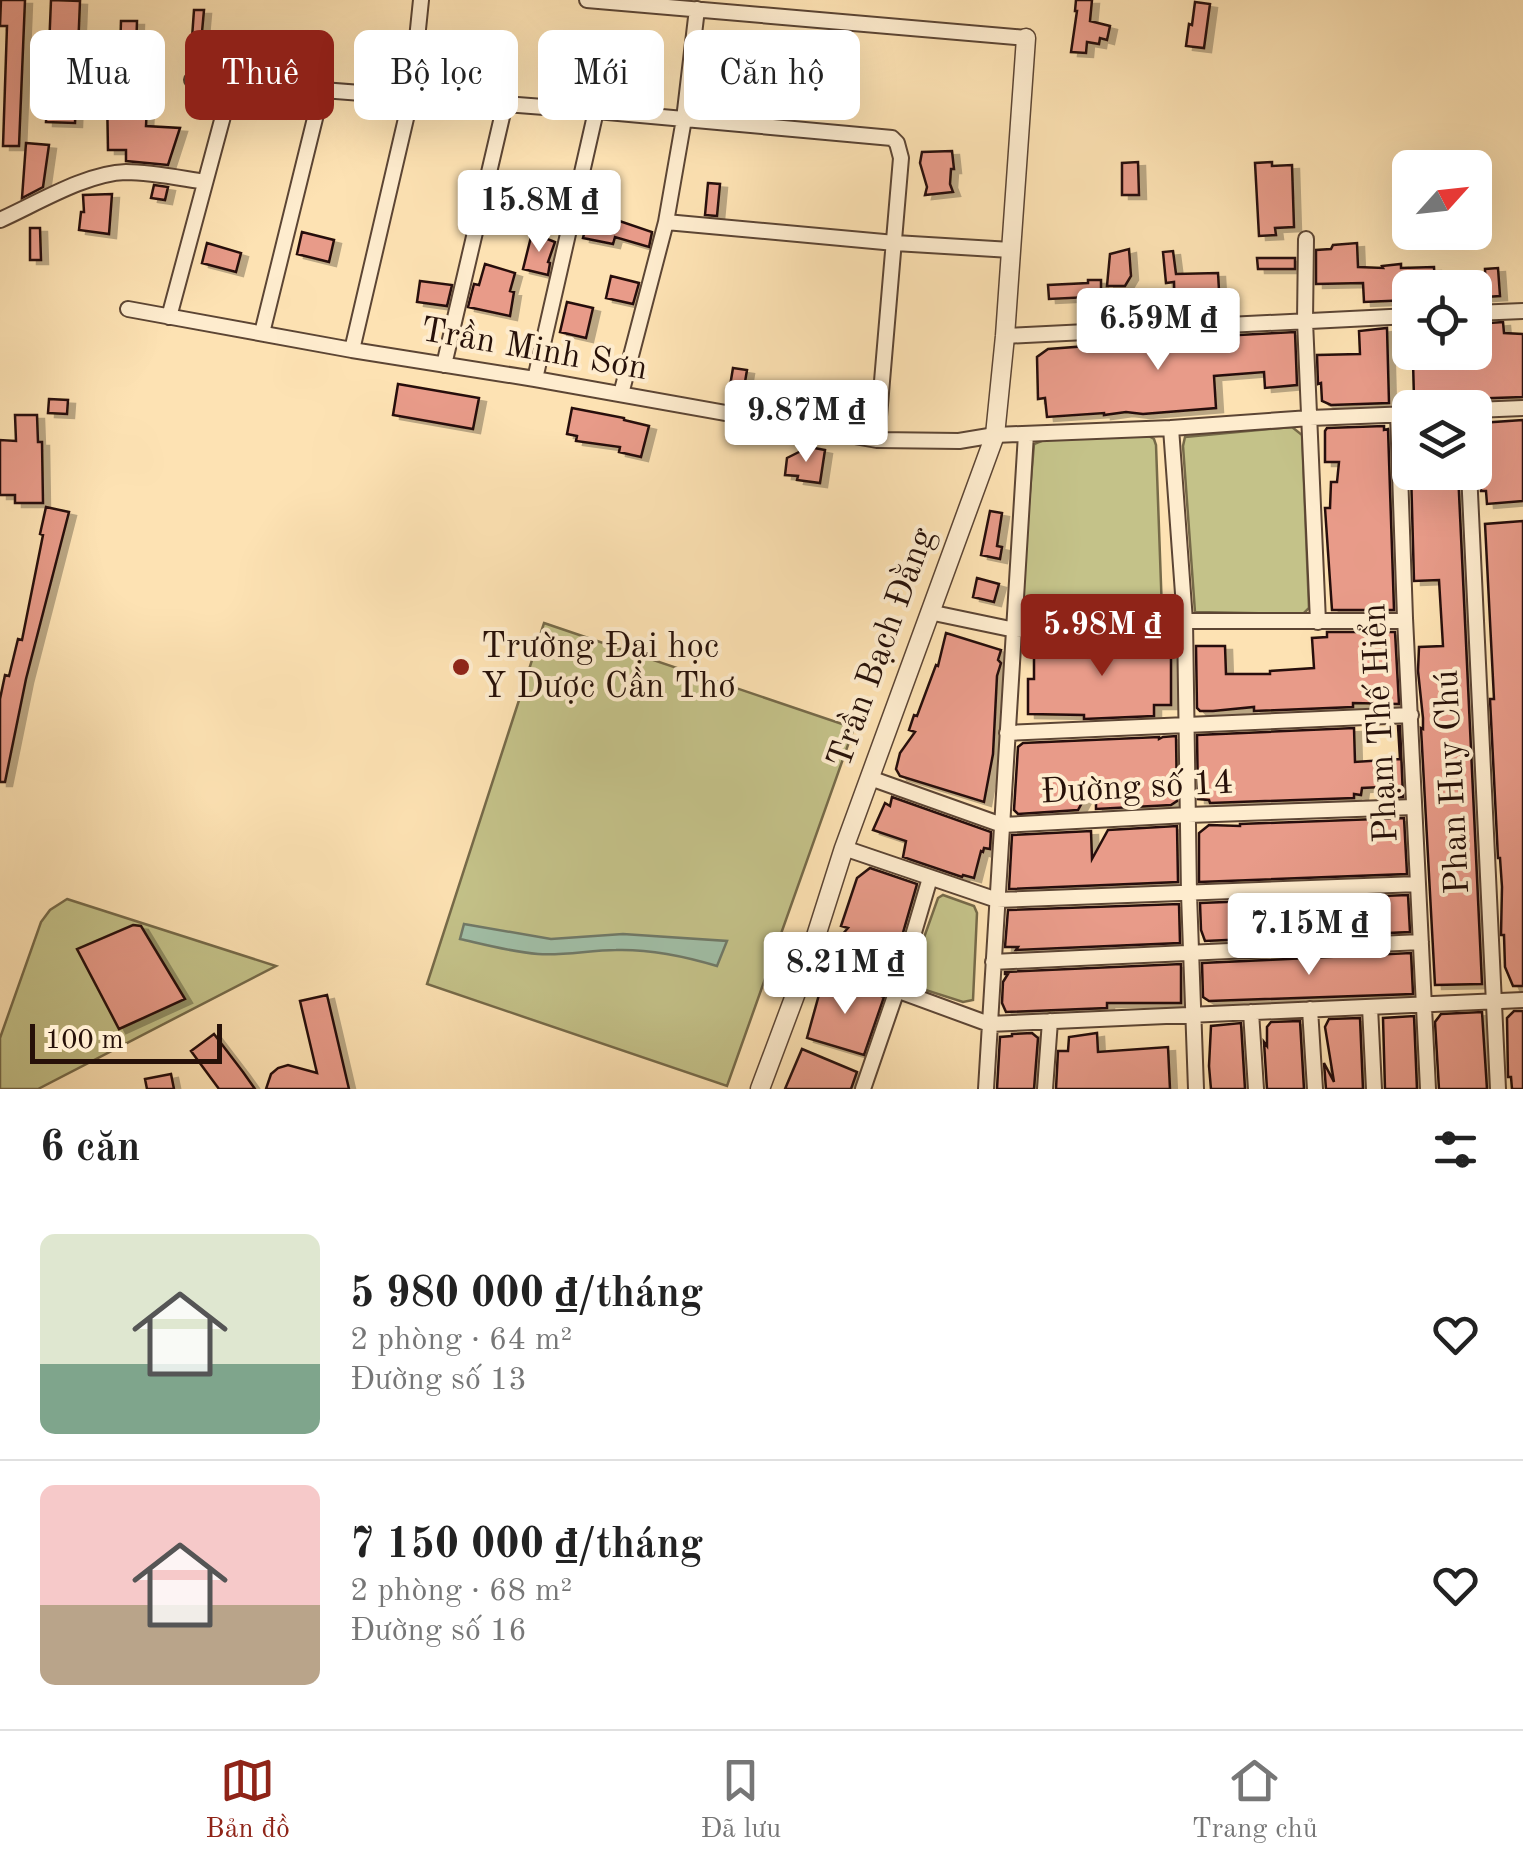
<!DOCTYPE html>
<html lang="vi">
<meta charset="utf-8">
<style>
body{margin:0;font-family:"Old Standard TT",serif;background:#f2f2f2;color:#222;height:100vh;display:flex;flex-direction:column;font-size:38px;white-space:nowrap}
*{box-sizing:border-box;margin:0}
p{font-size:32px;color:#767676}
.icon{flex:none;width:55px;height:55px;fill:none;stroke:currentColor;stroke-width:2;stroke-linecap:round;stroke-linejoin:round}
.map{position:relative;height:1089px;overflow:hidden}
.side{display:flex;flex-direction:column;background:#fff;flex:1}
.side>*{flex:none}
.hud{position:absolute;left:30px;top:30px;width:1000px;height:90px;display:flex;gap:20px}
.needle{width:65px;rotate:63deg}
.buttons{position:absolute;left:1392px;top:150px;display:grid;gap:20px}
.buttons a{display:grid;place-items:center;width:100px;height:100px;border-radius:15px;background:#fff;box-shadow:0 10px 40px #0002;font-size:50px}
.scale{position:absolute;left:30px;bottom:25px;width:192px;box-sizing:border-box;padding-left:10px;border:5px solid #271109;border-top:0;font-size:28px;line-height:35px;white-space:nowrap;color:#271109;-webkit-text-stroke:8px #feecce;paint-order:stroke}
.price{position:absolute;translate:-50% -85px;padding:0 22px;border-radius:10px;background:#fff;color:#222;font-size:32px;line-height:65px;filter:drop-shadow(0 2px 5px #0008)}
.price::after{content:'';position:absolute;left:50%;top:60px;width:30px;height:22px;margin-left:-15px;background:inherit;clip-path:polygon(0 0,100% 0,50% 100%)}
.price.active{background:#8f2418;color:#fff}
ul{padding:0;list-style:none}
li{display:flex;align-items:center;gap:30px;height:250px;padding:0 40px}
li+li{border-top:2px solid #e0e0e0}
li span{display:grid;place-items:center;flex:none;width:280px;height:200px;border-radius:15px;color:#555}
li>.icon{margin-inline-start:auto}
span .icon{width:120px;height:120px;fill:#fffc;stroke-width:1}
li b{font-size:42px}
h2{display:flex;justify-content:space-between;align-items:center;height:120px;padding:0 40px;font-size:42px}
.chip{padding:0 35px;border-radius:15px;background:#fff;box-shadow:0 10px 40px #0002;font-size:35px;line-height:90px}
.chip.active{background:#8f2418;color:#fff}
.tab-bar{display:flex;justify-content:space-around;align-items:center;height:140px;border-top:2px solid #e0e0e0;background:#fff;font-size:28px;color:#767676}
.tab-bar a{display:grid;justify-items:center;gap:5px}
.tab-bar .active{color:#8f2418}
.map>svg:first-child{display:block}
.green{fill:#c4c289;stroke:#766a49;stroke-width:2.5}
.water{fill:#a1bfa7;stroke:#707968;stroke-width:2.5}
.building{fill:#e89b89;stroke:#271109;stroke-width:2.5;filter:url(#shadow)}
.lines{fill:none;stroke-linecap:round;stroke-linejoin:round}
.minor-casing{stroke:#5c4534;stroke-width:18}
.tertiary-casing{stroke:#5c4534;stroke-width:21}
.minor{stroke:#feecce;stroke-width:14}
.tertiary{stroke:#feecce;stroke-width:18}
.poi-dot{fill:#8f2418;stroke:#feecce;stroke-width:4}
.labels{text-anchor:middle;dominant-baseline:central;stroke-width:8;stroke-linejoin:round;paint-order:stroke}
.street-label{font-size:35px;fill:#271109;stroke:#feecce}
.poi-label{font-size:35px;fill:#271109;stroke:#feecce;text-anchor:start}
</style>
<div class="map">
<svg width="1523" height="1089" viewBox="0 0 1523 1089">
<defs>
<filter id="shadow"><feDropShadow dx="7" dy="4" stdDeviation="0" flood-color="#0004"/></filter>
</defs>
<rect width="100%" height="100%" fill="#fde2b3"/>
<filter id="stains"><feTurbulence type="fractalNoise" baseFrequency=".002" numOctaves="4"/><feColorMatrix values="0 0 0 0 .2 0 0 0 0 .09 0 0 0 0 .02 0 0 0 .5 -.17"/></filter>
<radialGradient id="worn" r=".72"><stop offset=".6" stop-color="#630" stop-opacity="0"/><stop offset="1" stop-color="#630" stop-opacity=".3"/></radialGradient>
<!-- green -->
<path class="green" d="M1292,427l10,8 7,173 -5,5 -5,1 -104,-2 -12,-166 2,-9z
M1147,435l7,4 2,6 6,167 -8,4 -129,10 -6,-5 15,-177 10,-4z
M544,623l310,105 -127,358 -300,-102z
M943,895l31,11 3,7 -4,87 -10,2 -50,-16 -3,-9 28,-79z
M67,899l209,67 -238,123h-38v-51l41,-116 9,-12z"/>
<!-- water -->
<path class="water" d="M464,924l87,15 72,-5 104,7 -10,25c-33,-10 -66,-17 -101,-16 -26,0 -52,6 -78,4 -26,-2 -52,-9 -78,-15z"/>
<!-- building -->
<path class="building" d="M1,0h24l-6,146h-16l4,-120h-7z
M51,0l29,1 -5,122 -29,-1z
M1076,0h16l-2,21 20,5 -3,14 -7,-2 -1,6 -12,-2 -1,11 -15,-1 6,-41h-2z
M1195,2l15,2 -6,44 -18,-2 3,-22 3,1z
M194,10h10l-2,22h8l-2,36 -18,-2z
M121,21h16l-1,32 -16,-1z
M107,95h17v9l23,1 -1,21 34,2 -12,37 -42,-4v-11h-18z
M26,143l23,2 -6,42 -21,11z
M952,151l2,18h-3l-1,15 3,8 -28,3 2,-8 -7,-24 2,-11z
M1138,162l1,33h-17v-32z
M1272,162v4l20,-1 2,62 -19,1 1,7 -17,1 -4,-73z
M708,183l12,1 -3,32 -12,-1z
M154,185l14,2 -3,13 -14,-2z
M112,194l-3,40 -30,-4 2,-18h3l-1,-17z
M499,202l32,7 -3,13 -32,-7z
M590,211l62,21 -3,15 -34,-10 -2,7 -30,-6z
M30,228h10l1,32h-11z
M302,232l32,8 -5,22 -32,-8z
M532,233l23,9 -7,20 2,1 -2,12 -25,-6z
M207,243l34,10 -5,19 -34,-9z
M1357,243l1,24 25,1 -1,-2 19,-2v4l33,-1 1,21h-25v12l-46,2 -1,-19 -47,1v-34l15,-1 2,-4z
M1129,249l2,27 -6,10h-18l3,-32z
M1173,251l3,23 42,-1 1,17h5l2,23 -51,3 -1,-34 -8,1 -3,-31z
M1257,258h38v11h-37z
M485,264l30,9 -5,18 4,1 -4,24 -42,-9 6,-23 5,1z
M1498,268l2,28 -14,1 -1,-28z
M611,276l28,7 -6,21 -27,-6z
M1088,280h13v41h-12v-24l-40,2 -1,-14 40,-2z
M420,281l32,4 -5,21 -30,-4z
M567,302l26,6 -7,30 -26,-6z
M1503,322l1,11 19,1v63l-57,2v6h-5l-24,-3 1,-4 -24,1 -1,-38h24v-9h38v-28z
M1387,328l2,75 -58,2 -9,-4 -1,-18 -3,1 -1,-29 43,-1 -1,-23z
M1295,332l2,53 -32,3 -1,-16 -50,4 2,32 -73,6 -17,-2 -22,3v-2l-57,4 -2,-19 -7,1 -1,-42 11,-8 39,-3v-3z
M733,368l14,2 -5,30 -14,-2z
M398,384l81,14 -6,31 -80,-14z
M49,399l19,1 -1,14 -19,-1z
M572,408l52,10v2l25,6 -8,31 -22,-5 1,-5 -44,-6 1,-5 -10,-2z
M15,415h22l1,27h4l1,61h-28v-8h-15v-55l16,1z
M1523,420v81l-36,3 -1,-13h-5l-1,-68z
M1384,426v4l4,-1 6,181h-62l-7,-102h5l1,-26h6l2,-20h-14v-31l2,-3z
M809,447l16,3 -5,33 -23,-3 1,-4 -13,-1 2,-17z
M1411,472h47l24,512 -47,1 -14,-257 2,1v-11l-5,-47 1,-24 24,-1 -4,-66 -25,1z
M46,507l23,5 -43,167 -21,103h-5v-83l5,-24 4,1 9,-37 4,1 21,-105 -3,-1z
M990,511l12,2 -5,33 5,1 -2,12 -19,-4z
M1523,521v465h-10l-8,-19 -1,-32h-3l1,-48 -2,-29h-2l-8,-159h4l-9,-175z
M977,578l22,6 -5,18 -21,-5z
M1327,632h68l4,72 -46,-1v4l-99,4v-4l-41,4h-13l-3,-3 -1,-62h29l1,28h44v-3l44,-3 -2,-30 15,-1z
M946,633l55,17 -3,10 3,3 -4,13 -4,78 -9,48 -84,-26 -4,-7 4,-16 15,-21 -6,-2 5,-15 3,1 19,-51 2,1z
M1171,636v69h-17v11l-70,3v-4l-56,-1v-35h6v-36l30,-1v10h21v-5h10v-6h36v-3z
M1398,726h2l3,71 -21,1 -1,-11 -19,1 -1,7 -7,-1v4l-144,5 -1,-3 -11,-1 -1,-64 157,-7 1,34 45,-3z
M1176,736l1,65 -6,4 -75,4v-32l-18,33 -60,4 -4,-4 4,-63 5,-4 136,-6v2l4,-2z
M892,797l99,35 -1,17 -6,-1 -1,4 -2,-1 -7,27 -11,-3 -1,2 -59,-20 3,-16 -33,-11 12,-27 5,3z
M1404,818l3,56 -208,8v-49l10,-8 31,1v-2z
M1177,826l1,56 -169,7 3,-54 79,-4 1,28 16,-29z
M870,868l47,16 -26,90 -63,-23 20,-23 -7,-2 16,-48z
M1408,895l2,37 -205,9 -4,-11 -1,-27z
M1179,904l1,39 -164,7 2,-3h-13l3,-37z
M133,925l8,1 44,73 -66,30 -42,-80z
M1411,953l2,41 -204,7 -6,-4 -1,-34z
M1181,964v39h-74v5l-101,4 -4,-9 1,-21 5,-8h-3v-2z
M826,982l19,6 1,-5 38,14 -20,58 -57,-17 13,-47 3,1z
M327,995l22,94h-83l5,-15 7,-6 10,-3 29,8 -17,-72z
M1514,1011h9v78h-11l-1,-12h-3l-1,-59z
M1482,1012l5,77h-48l-4,-67 6,-8z
M1414,1016l3,73h-32l-2,-71z
M1360,1018l3,71h-37l-2,-26 10,19 -9,-55 4,-8z
M1300,1021l4,68h-37l-3,-47 3,4v-19l4,-5z
M1241,1023l4,66h-34l-2,-23 2,-40z
M1032,1033l6,5 -4,51h-37l3,-52 12,-1v-2z
M1097,1033l1,19 70,-5 2,42h-114l2,-38h10l1,-14z
M214,1034l29,38 12,17h-36l-28,-38z
M802,1049l55,23 -6,17h-66z
M171,1074l3,15h-27l-2,-10z"/>
<g class="lines">
<defs>
<path id="minor" d="M587,0l439,38
M192,80l404,31 296,27 5,5 4,15 -24,282
M0,220c36,-16 86,-47 126,-48 26,0 53,6 79,10
M666,222l229,21 116,7
M1306,239l-1,82 13,301
M128,309l224,41 183,29 342,61 82,1 36,-6 176,-7 139,-10 100,-4
M1475,313l48,-2
M169,317l63,-234
M262,333l60,-243
M1005,336l405,-20
M352,350l59,-253 10,-97
M444,365l61,-261
M535,379l61,-268
M621,394l45,-172 18,-103 13,-110
M1475,410l48,-2
M1398,414l7,204 23,471
M1171,428l14,193 4,273 7,195
M1469,472l29,617
M929,612l86,18 170,-9h217l3,-3
M1007,733l404,-18
M870,778l132,47 186,-10 226,-8
M844,848l153,52 421,-16
M809,958l180,66 534,-24
M993,962l428,-20
M1370,1007l4,82
M1310,1009l5,80
M1251,1012l5,77
M863,1089l34,-99 33,-112
M986,1089l40,-655
M1045,1089l5,-68"/>
<path id="tertiary" d="M760,1089l49,-131 35,-110 151,-413 10,-99 21,-298"/>
</defs>
<!-- minor casing -->
<use href="#minor" class="minor-casing"/>
<!-- tertiary casing -->
<use href="#tertiary" class="tertiary-casing"/>
<!-- minor -->
<use href="#minor" class="minor"/>
<!-- tertiary -->
<use href="#tertiary" class="tertiary"/>
</g>
<!-- markers -->
<circle class="poi-dot" cx="461" cy="667" r="10"/>
<g class="labels">
<!-- street labels -->
<g class="street-label">
<text transform="translate(534 350) rotate(10)">Trần Minh Sơn</text>
<text transform="translate(882 648) rotate(-70)">Trần Bạch Đằng</text>
<text transform="translate(1381 723) rotate(-93)">Phạm Thế Hiển</text>
<text transform="translate(1453 782) rotate(-93)">Phan Huy Chú</text>
<text transform="translate(1137 788) rotate(-3)">Đường số 14</text>
</g>
<!-- poi labels -->
<g class="poi-label">
<text x="481" y="647">Trường Đại học<tspan x="481" dy="40">Y Dược Cần Thơ</tspan></text>
</g>
</g>
<rect width="100%" height="100%" filter="url(#stains)"/>
<rect width="100%" height="100%" fill="url(#worn)"/>
</svg>
<div class="buttons">
<a><svg class="needle" viewBox="-14 -14 28 28"><path d="M0-13l5 13h-10z" fill="#e53935"/><path d="M0 13l5-13h-10z" fill="#767676"/></svg></a>
<a><svg class="icon" aria-label="locate" viewBox="0 0 24 24"><circle cx="12" cy="12" r="6"/><path d="M12 2v4M12 18v4M2 12h4M18 12h4"/></svg></a>
<a><svg class="icon" aria-label="layers" viewBox="0 0 24 24"><path d="M12 4l9 5-9 5-9-5zM3 14l9 5 9-5"/></svg></a>
</div>
<div class="scale">100 m</div>
<b class="price" style="left:539px;top:255px">15.8M ₫</b>
<b class="price" style="left:1158px;top:373px">6.59M ₫</b>
<b class="price" style="left:806px;top:465px">9.87M ₫</b>
<b class="price active" style="left:1102px;top:679px">5.98M ₫</b>
<b class="price" style="left:1309px;top:978px">7.15M ₫</b>
<b class="price" style="left:845px;top:1017px">8.21M ₫</b>
<div class="hud">
<a class="chip">Mua</a>
<a class="chip active">Thuê</a>
<a class="chip">Bộ lọc</a>
<a class="chip">Mới</a>
<a class="chip">Căn hộ</a>
</div>
</div>
<section class="side">
<h2>6 căn<svg class="icon" aria-label="filters" viewBox="0 0 24 24"><path d="M4 7h16M4 17h16"/><circle cx="9" cy="7" r="2"/><circle cx="15" cy="17" r="2"/></svg></h2>
<ul>
<li><span style="background:linear-gradient(#dfe7d0 65%,#7fa58c 0)"><svg class="icon" aria-label="home" viewBox="0 0 24 24"><path d="M3 11l9-7 9 7M6 9v11h12V9"/></svg></span><div><b>5 980 000 ₫/tháng</b><p>2 phòng · 64 m²</p><p>Đường số 13</p></div><svg class="icon" aria-label="heart" viewBox="0 0 24 24"><path d="M12 20l-8-8c-3-5 5-10 8-4 3-6 11-1 8 4z"/></svg></li>
<li><span style="background:linear-gradient(#f6c9c9 60%,#b9a48a 0)"><svg class="icon" aria-label="home" viewBox="0 0 24 24"><path d="M3 11l9-7 9 7M6 9v11h12V9"/></svg></span><div><b>7 150 000 ₫/tháng</b><p>2 phòng · 68 m²</p><p>Đường số 16</p></div><svg class="icon" aria-label="heart" viewBox="0 0 24 24"><path d="M12 20l-8-8c-3-5 5-10 8-4 3-6 11-1 8 4z"/></svg></li>
</ul>
</section>
<nav class="tab-bar">
<a class="active"><svg class="icon" aria-label="map" viewBox="0 0 24 24"><path d="M3 6l6-2 6 2 6-2v14l-6 2-6-2-6 2zM9 4v14M15 6v14"/></svg>Bản đồ</a>
<a><svg class="icon" aria-label="saved" viewBox="0 0 24 24"><path d="M7 4h10v16l-5-4-5 4z"/></svg>Đã lưu</a>
<a><svg class="icon" aria-label="home" viewBox="0 0 24 24"><path d="M3 11l9-7 9 7M6 9v11h12V9"/></svg>Trang chủ</a>
</nav>
